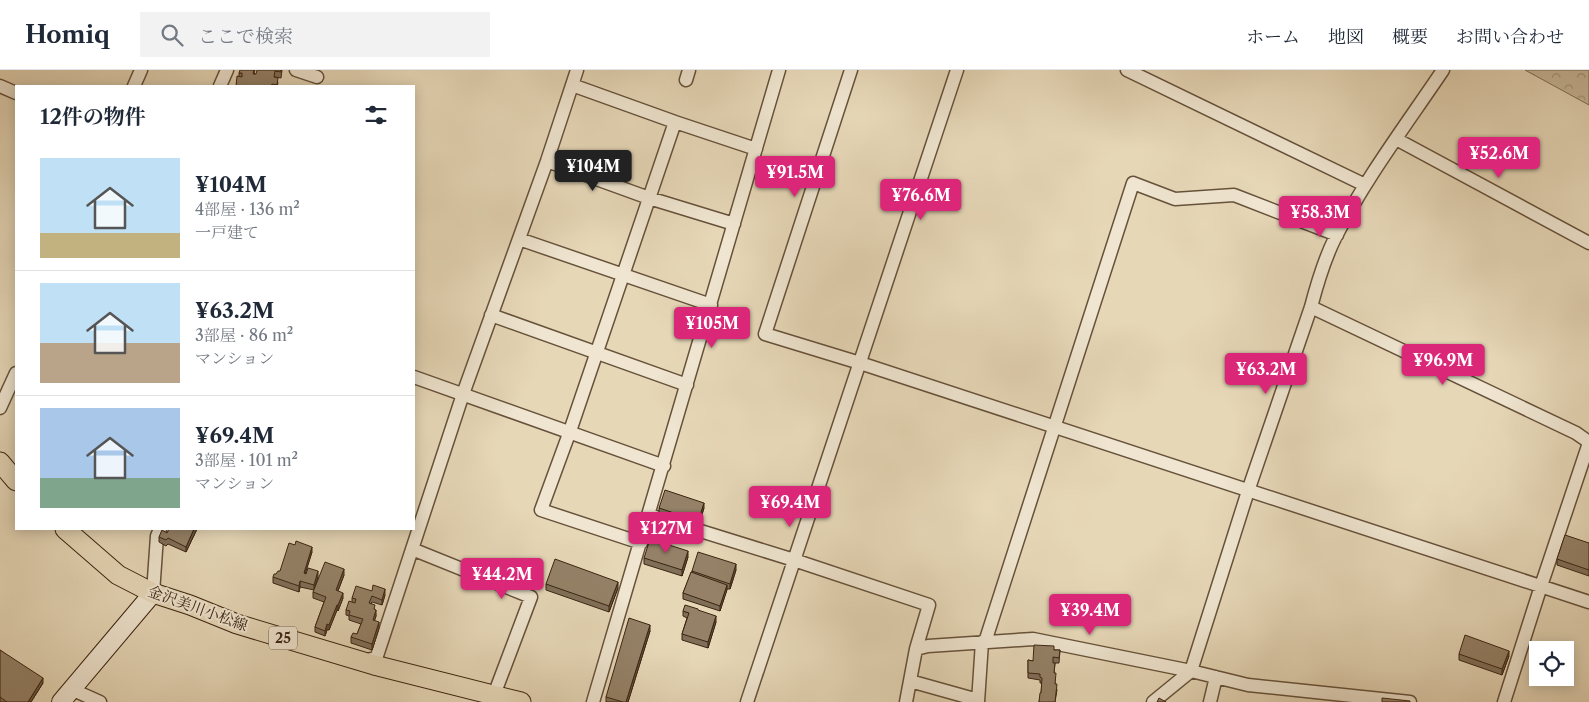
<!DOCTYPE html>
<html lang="ja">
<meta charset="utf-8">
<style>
body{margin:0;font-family:"Libre Caslon Text","Noto Serif JP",serif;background:#f2f2f3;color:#1f2937;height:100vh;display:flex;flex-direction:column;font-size:19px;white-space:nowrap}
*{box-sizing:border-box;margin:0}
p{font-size:16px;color:#747a83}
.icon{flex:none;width:28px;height:28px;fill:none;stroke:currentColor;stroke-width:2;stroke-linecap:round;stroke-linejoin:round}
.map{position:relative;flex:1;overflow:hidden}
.details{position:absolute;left:15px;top:15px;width:400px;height:445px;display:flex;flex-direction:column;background:#fff;border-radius:0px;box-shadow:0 2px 12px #0003}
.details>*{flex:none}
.fabs{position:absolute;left:1529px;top:571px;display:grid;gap:10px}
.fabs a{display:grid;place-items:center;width:45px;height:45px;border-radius:0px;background:#fff;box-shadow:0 2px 12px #0003;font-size:25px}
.price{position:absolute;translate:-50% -42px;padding:0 11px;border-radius:5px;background:#db2777;color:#fff;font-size:16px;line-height:32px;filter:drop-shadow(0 1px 2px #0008)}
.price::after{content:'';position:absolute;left:50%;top:30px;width:15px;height:11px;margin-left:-8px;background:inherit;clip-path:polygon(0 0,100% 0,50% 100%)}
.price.selected{background:#222;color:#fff}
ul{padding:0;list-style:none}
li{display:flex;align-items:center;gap:15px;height:125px;padding:0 25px}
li+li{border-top:1px solid #e0e1e3}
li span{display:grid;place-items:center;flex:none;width:140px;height:100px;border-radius:0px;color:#555}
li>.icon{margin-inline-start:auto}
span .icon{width:60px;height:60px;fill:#fffc;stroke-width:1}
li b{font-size:21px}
h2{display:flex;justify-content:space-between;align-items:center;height:60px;padding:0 25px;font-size:21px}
header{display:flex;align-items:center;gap:30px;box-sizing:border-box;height:70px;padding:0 25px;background:#fff;border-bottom:1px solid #e0e1e3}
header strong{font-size:24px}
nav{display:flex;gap:28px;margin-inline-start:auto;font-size:18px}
.search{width:350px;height:45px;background:#f2f2f3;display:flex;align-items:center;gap:12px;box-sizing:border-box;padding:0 18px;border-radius:0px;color:#747a83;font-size:19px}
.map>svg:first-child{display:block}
.forest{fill:url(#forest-crowns);stroke:#826e56}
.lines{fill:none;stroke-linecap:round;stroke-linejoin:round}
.street-casing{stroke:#66513a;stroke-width:15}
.secondary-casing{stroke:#3c2411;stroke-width:20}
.primary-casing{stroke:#3c2411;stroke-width:21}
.street{stroke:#efe5d0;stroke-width:12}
.secondary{stroke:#efe5d0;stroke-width:18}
.primary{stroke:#e6d7b7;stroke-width:19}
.wall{fill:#7f6f59;stroke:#3c2411}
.shaded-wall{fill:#685a48;stroke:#3c2411}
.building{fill:#948167;stroke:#3c2411}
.labels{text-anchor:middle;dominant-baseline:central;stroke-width:4;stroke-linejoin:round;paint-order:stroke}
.shield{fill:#efe5d0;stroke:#725e4a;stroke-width:1}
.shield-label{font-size:14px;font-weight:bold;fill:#3c2411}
.street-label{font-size:15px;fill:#3c2411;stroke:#efe5d0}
</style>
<header>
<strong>Homiq</strong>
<div class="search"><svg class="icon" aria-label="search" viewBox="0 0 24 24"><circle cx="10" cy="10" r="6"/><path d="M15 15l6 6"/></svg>ここで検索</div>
<nav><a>ホーム</a><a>地図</a><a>概要</a><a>お問い合わせ</a></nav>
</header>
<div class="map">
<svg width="1589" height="632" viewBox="0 0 1589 632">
<defs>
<pattern id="forest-crowns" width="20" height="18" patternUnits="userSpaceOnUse" patternTransform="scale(1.25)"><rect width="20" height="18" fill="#c9b99b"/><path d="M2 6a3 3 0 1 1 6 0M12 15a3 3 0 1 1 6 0" fill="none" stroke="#a4967d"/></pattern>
</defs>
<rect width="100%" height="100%" fill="#e6d7b7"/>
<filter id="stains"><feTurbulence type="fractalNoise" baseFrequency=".004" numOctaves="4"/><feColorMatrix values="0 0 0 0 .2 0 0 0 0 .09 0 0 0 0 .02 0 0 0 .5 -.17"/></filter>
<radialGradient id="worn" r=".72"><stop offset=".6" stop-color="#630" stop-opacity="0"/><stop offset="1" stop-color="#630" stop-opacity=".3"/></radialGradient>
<!-- forest -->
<path class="forest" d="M1525,0h64v35z"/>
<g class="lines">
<defs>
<path id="street" d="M296,0l21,7
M851,0l-86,264 95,29 729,239
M1127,0l238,115
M686,10l3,-10
M572,15l103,37 81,27
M0,16l16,7
M134,16l7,-16
M220,16l7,-16
M1396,69l193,104
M547,91l102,37 85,26
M519,169l192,66
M1311,237l265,126 13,9
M491,245l196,70
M414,307l250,89
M0,338l16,-35
M649,445l145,45 135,45 -13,44
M641,473l-100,-33 29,-79 105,-309
M412,479l119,48 -37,98
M153,523l4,-57 3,-7
M985,572l148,-459 42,16 59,-4 103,40
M371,589l3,6 89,-271 84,-233 30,-91
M910,611l68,19
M71,619l29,13
M593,632l186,-632
M747,632l210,-632
M906,632l10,-53 12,-3 105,-7 158,32 57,14 162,17
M978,632l4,-60
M1153,632l38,-31 57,-180 63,-184c6,-23 13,-47 24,-69 30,-59 71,-113 108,-168
M1210,632l6,-25
M1504,632l37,-116 48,-143"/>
<path id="secondary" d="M61,632l92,-109"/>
<path id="primary" d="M0,392l16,19
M65,459l53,46 35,18 37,12 47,19 137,41 147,37"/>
</defs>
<!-- street casing -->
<use href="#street" class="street-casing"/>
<!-- secondary casing -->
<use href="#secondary" class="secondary-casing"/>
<!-- primary casing -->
<use href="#primary" class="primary-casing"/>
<!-- street -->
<use href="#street" class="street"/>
<!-- secondary -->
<use href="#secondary" class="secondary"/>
<!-- primary -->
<use href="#primary" class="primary"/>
</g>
<!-- wall -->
<path class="wall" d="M255,0l-1,4h2l26,-4 -1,8 -6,-1 3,6 -1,3h-41l3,-9v-4z
M659,438h45l-6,19 -39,-13z
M197,459l-11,23 -18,-8 -2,2 -7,-4v-5l8,-4z
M1589,473v33l-32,-11v-6z
M312,482l-7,21 13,4 -4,13 -14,-3 -1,5 -26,-9v-6l7,-6z
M688,487l-6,19 -38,-12v-6z
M736,500l-6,19h-3l-7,22 -37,-12v-6l9,-22z
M344,505l-6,16 5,7 -5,13 -1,-1 -8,20h-2l-2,6 -10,-4v-5l9,-25 -11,-4v-6z
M546,514l72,4 -9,24 -63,-22z
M385,525l-3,10 -10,-3 -1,1 4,7 1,6 -2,5 5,7 -7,22 -21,-7v-6l6,-3 4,-10 -12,-4v-4l-3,-1v-5l6,-8v-4z
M683,541l33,11 -8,26 -26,-8v-6l5,-16 -4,-2z
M650,561l-22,71h-22v-5z
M0,580l43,33 -12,19h-31z
M1054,580h6l-1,13h-4l-1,10 1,11 2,6 -2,12h-16l2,-9 1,-10h-2v-3l-12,-2v-18l5,1z
M1459,584l50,2 -7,19 -43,-15z"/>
<!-- shaded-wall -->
<path class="shaded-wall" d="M704,433v5l-6,19v-6z
M194,459h3l-11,23v-5z
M312,477v5l-8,26v-5z
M688,481v6l-6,19v-6z
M736,494v6l-6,19v-5z
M344,499v6l-8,21v-6z
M318,501v6l-4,13v-5z
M300,511v6l-1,5v-6z
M618,512v6l-9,24v-6z
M727,515v5l-7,21v-5z
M385,519v6l-3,10v-5z
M343,523v5l-5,13v-6z
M337,535v5l-8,20v-5z
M376,540v6l-3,10v-6z
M716,546v6l-8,26v-6z
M379,552v6l-7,22v-6z
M327,554v6l-2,6v-5z
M650,555v6l-22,71h-2z
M1509,581v5l-7,19v-6z
M43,608v5l-12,19h-3z"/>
<!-- building -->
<path class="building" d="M240,0h14l-1,4h3l1,-4h24v2l-6,-1 -1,6 4,1 -1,7 -5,-1 -1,2h-35l1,-10 5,1v-4h-3z
M665,420l39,13 -6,18 -39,-13z
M169,459h25l-8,18 -18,-9 -2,2 -7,-3 3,-7 5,3z
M1565,465l24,8v27l-32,-11z
M650,469l38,12 -6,19 -38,-12z
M296,471l16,6 -8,26 2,1 2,-6 10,3 -4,14 -14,-4 -1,5 -26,-9 1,-3h2l2,-3h2l9,-28 6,2z
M698,482l38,12 -6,20 -38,-13z
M555,489l63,23 -9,24 -63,-22z
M325,492l19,7 -8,21 7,3 -5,12h-1l-8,20 -2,-1 -2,7 -10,-4 11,-30 -13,-5z
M691,502l36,13 -7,21 -37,-13z
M373,515l12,4 -3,11 -10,-4 -3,7 6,2 -1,4 2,1 -3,10 6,2 -7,22 -21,-7 2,-4 4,1 6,-15 -14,-4 1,-4 -4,-1 3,-9 6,2 1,-4 -4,-1 4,-12 16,5z
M685,535l13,4v1l18,6 -8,26 -26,-8 7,-21 -6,-2z
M629,548l21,7 -24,77h-3l-17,-5z
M1465,565l44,16 -7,18 -43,-15z
M1034,575l20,1v4h6l-1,8 -6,-1v6h2l-1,10h2l-1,11h2l-2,18h-16l1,-9h1l1,-15 -2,-1v-3l-12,-1v-13l5,1z
M0,580l43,28 -15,24h-21l-7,-5z
M1159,628l7,4h-9z
M1382,628l28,3v1h-28z"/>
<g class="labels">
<!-- shield labels -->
<rect class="shield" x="269" y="556.5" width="28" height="23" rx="4"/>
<g class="shield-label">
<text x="283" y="568">25</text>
</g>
<!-- street labels -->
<g class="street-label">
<text transform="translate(198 538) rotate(20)">金沢美川小松線</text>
</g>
</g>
<rect width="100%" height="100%" filter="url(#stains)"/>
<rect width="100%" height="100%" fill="url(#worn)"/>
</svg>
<div class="fabs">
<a><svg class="icon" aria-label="locate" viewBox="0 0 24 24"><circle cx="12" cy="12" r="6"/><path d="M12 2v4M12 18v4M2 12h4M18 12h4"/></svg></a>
</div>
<b class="price" style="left:1499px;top:109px">¥52.6M</b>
<b class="price selected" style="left:593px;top:122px">¥104M</b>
<b class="price" style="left:795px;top:128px">¥91.5M</b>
<b class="price" style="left:921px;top:151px">¥76.6M</b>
<b class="price" style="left:1320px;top:168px">¥58.3M</b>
<b class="price" style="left:712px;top:279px">¥105M</b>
<b class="price" style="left:1443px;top:316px">¥96.9M</b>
<b class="price" style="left:1266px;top:325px">¥63.2M</b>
<b class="price" style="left:790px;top:458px">¥69.4M</b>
<b class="price" style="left:666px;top:484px">¥127M</b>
<b class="price" style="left:502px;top:530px">¥44.2M</b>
<b class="price" style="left:1090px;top:566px">¥39.4M</b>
<section class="details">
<h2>12件の物件<svg class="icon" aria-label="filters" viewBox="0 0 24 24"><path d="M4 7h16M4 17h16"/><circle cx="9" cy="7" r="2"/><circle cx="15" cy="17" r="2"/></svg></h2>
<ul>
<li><span style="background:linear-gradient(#bfe0f5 75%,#c2b280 0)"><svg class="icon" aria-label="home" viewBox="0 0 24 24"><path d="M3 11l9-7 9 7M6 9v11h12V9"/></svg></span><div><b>¥104M</b><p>4部屋 · 136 m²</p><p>一戸建て</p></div></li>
<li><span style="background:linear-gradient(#bfe0f5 60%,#b9a48a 0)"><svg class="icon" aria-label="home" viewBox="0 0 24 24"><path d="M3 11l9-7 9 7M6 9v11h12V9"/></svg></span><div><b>¥63.2M</b><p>3部屋 · 86 m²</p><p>マンション</p></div></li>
<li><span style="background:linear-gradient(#a9c7e8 70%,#7fa58c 0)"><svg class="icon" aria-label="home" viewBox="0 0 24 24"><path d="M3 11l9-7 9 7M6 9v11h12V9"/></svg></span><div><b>¥69.4M</b><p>3部屋 · 101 m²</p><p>マンション</p></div></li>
</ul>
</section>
</div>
